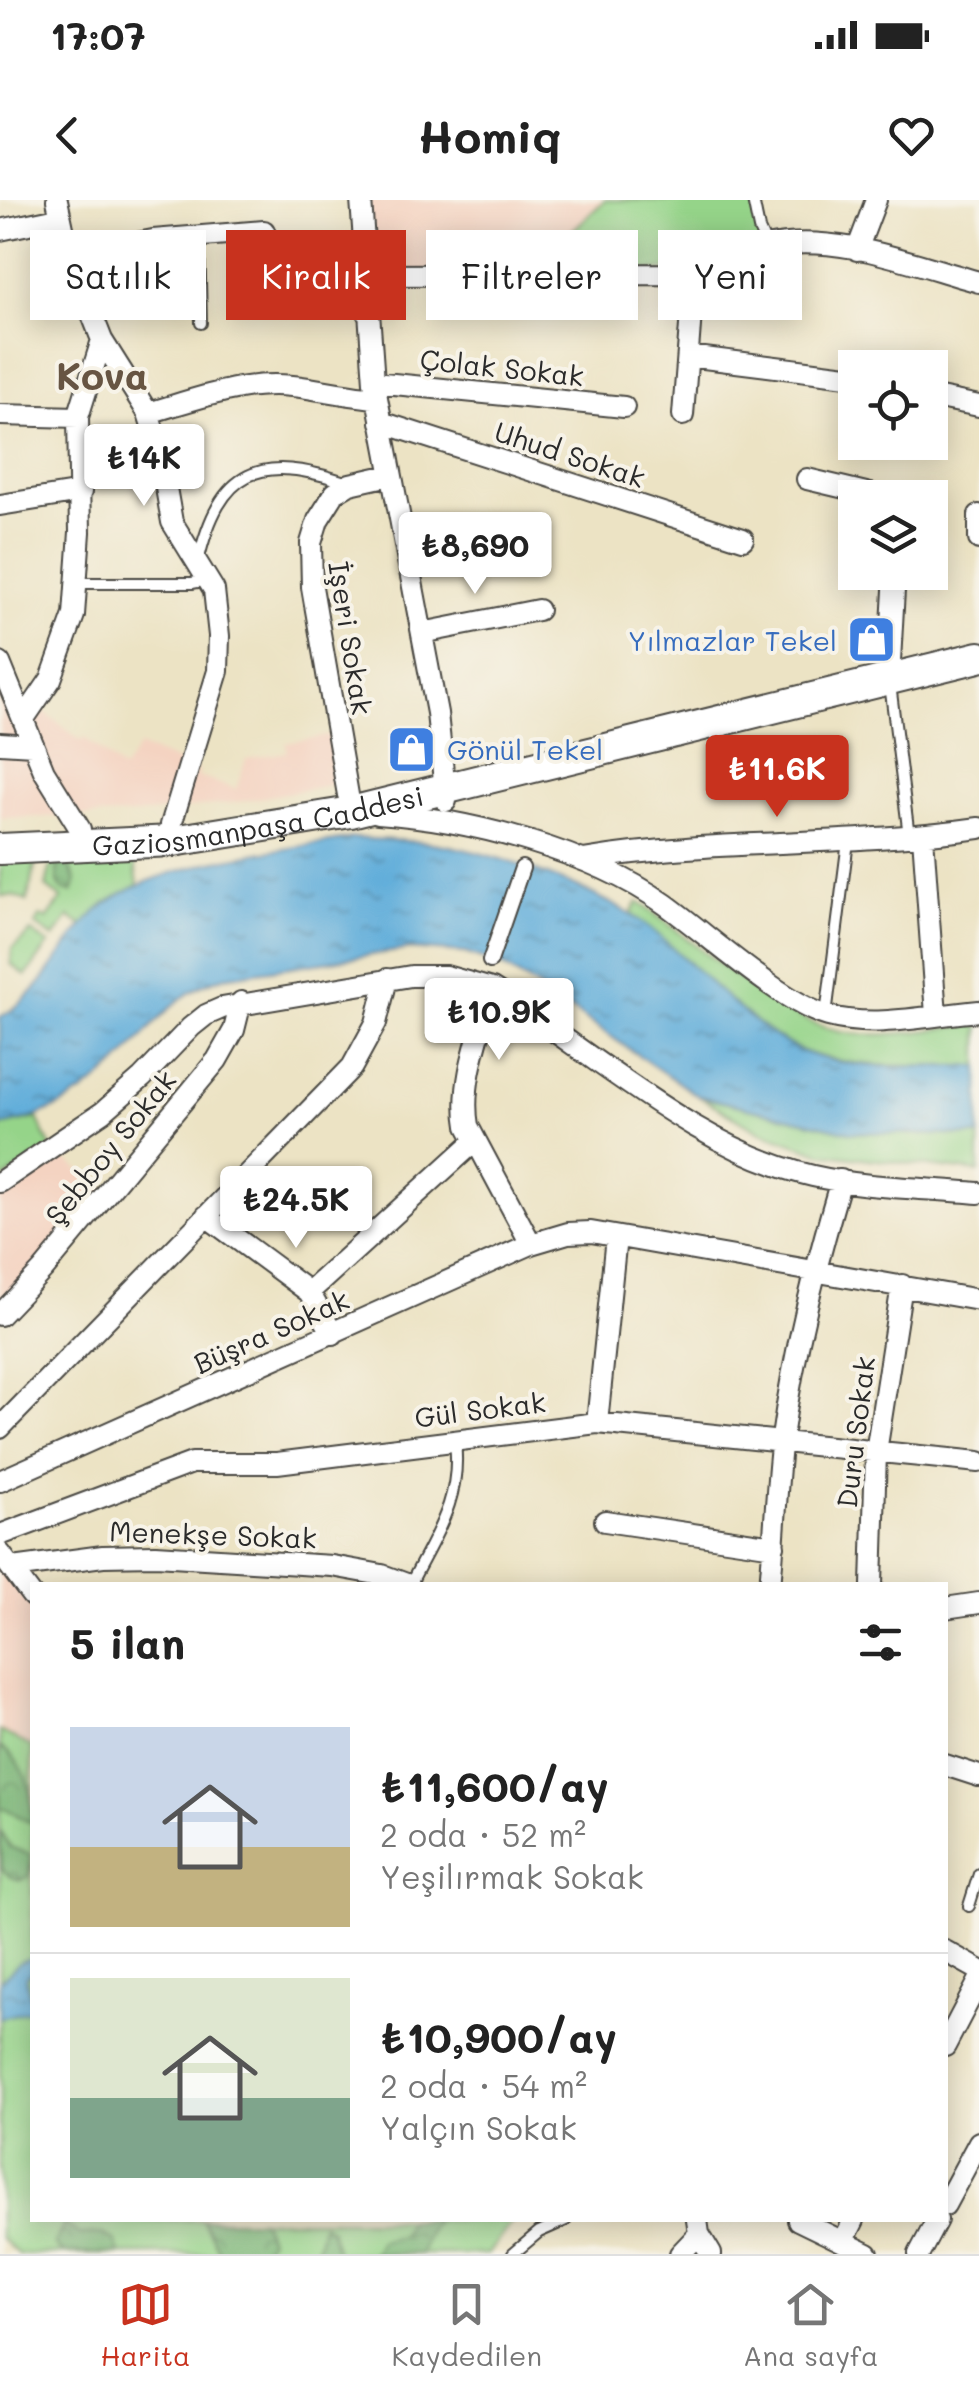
<!DOCTYPE html>
<html lang="tr">
<meta charset="utf-8">
<style>
body{margin:0;font-family:Mali,sans-serif;background:#f6f6f6;color:#222;height:100vh;display:flex;flex-direction:column;font-size:38px;white-space:nowrap}
*{box-sizing:border-box;margin:0}
p{font-size:32px;color:#767676}
.icon{flex:none;width:55px;height:55px;fill:none;stroke:currentColor;stroke-width:2;stroke-linecap:round;stroke-linejoin:round}
.map{position:relative;flex:1;overflow:hidden}
.details{position:absolute;left:30px;top:1382px;width:918px;height:640px;display:flex;flex-direction:column;background:#fff;border-radius:0px;box-shadow:0 5px 25px #0003}
.details>*{flex:none}
.hud{position:absolute;left:30px;top:30px;width:920px;height:90px;display:flex;gap:20px}
.buttons{position:absolute;left:838px;top:150px;display:grid;gap:20px}
.buttons a{display:grid;place-items:center;width:110px;height:110px;border-radius:0px;background:#fff;box-shadow:0 5px 25px #0003;font-size:50px}
.price{position:absolute;translate:-50% -85px;padding:0 22px;border-radius:10px;background:#fff;color:#222;font-size:32px;line-height:65px;filter:drop-shadow(0 2px 5px #0008)}
.price::after{content:'';position:absolute;left:50%;top:60px;width:30px;height:22px;margin-left:-15px;background:inherit;clip-path:polygon(0 0,100% 0,50% 100%)}
.price.on{background:#c8321e;color:#fff}
ul{padding:0;list-style:none}
li{display:flex;align-items:center;gap:30px;height:250px;padding:0 40px}
li+li{border-top:2px solid #e0e0e0}
li span{display:grid;place-items:center;flex:none;width:280px;height:200px;border-radius:0px;color:#555}
li>.icon{margin-inline-start:auto}
span .icon{width:120px;height:120px;fill:#fffc;stroke-width:1}
li b{font-size:42px}
h2{display:flex;justify-content:space-between;align-items:center;height:120px;padding:0 40px;font-size:42px}
.chip{padding:0 35px;border-radius:0px;background:#fff;box-shadow:0 5px 25px #0003;font-size:35px;line-height:90px}
.chip.on{background:#c8321e;color:#fff}
.status{display:flex;justify-content:space-between;align-items:center;height:70px;padding:0 50px;background:#fff;direction:ltr}
.status svg{height:28px;fill:currentColor}
header{display:flex;justify-content:space-between;align-items:center;height:130px;padding:0 40px;background:#fff;font-size:45px;font-weight:700}
.menu{display:flex;justify-content:space-around;align-items:center;height:140px;border-top:2px solid #e0e0e0;background:#fff;font-size:28px;color:#767676}
.menu a{display:grid;justify-items:center;gap:5px}
.menu .on{color:#c8321e}
.map>svg:first-child{display:block}
.built{fill:#f4d3c1}
.green{fill:#95d489;stroke:#60805a;stroke-width:2.5}
.forest{fill:url(#forest-crowns);stroke:#527050;stroke-width:2.5}
.water{fill:url(#water-ripples);stroke:#466c82;stroke-width:2.5}
.lines{fill:none;stroke-linecap:round;stroke-linejoin:round}
.service-casing{stroke:#484742;stroke-width:14}
.pedestrian-casing{stroke:#484742;stroke-width:18}
.minor-casing{stroke:#484742;stroke-width:24}
.primary-casing{stroke:#484742;stroke-width:34}
.service{stroke:#fff;stroke-width:10}
.pedestrian{stroke:#fff;stroke-width:14}
.minor{stroke:#fff;stroke-width:20}
.primary{stroke:#fff;stroke-width:30}
.labels{text-anchor:middle;dominant-baseline:central;stroke-width:8;stroke-linejoin:round;paint-order:stroke}
.street-label{font-size:28px;fill:#2b2b2b;stroke:#f7f3e8}
.shop-label{font-size:28px;fill:#366cbe;stroke:#f7f3e8;text-anchor:end}
.district-label{font-size:38px;font-weight:bold;fill:#675543;stroke:#f7f3e8}
</style>
<div class="status"><b>17:07</b><svg viewBox="0 0 49 12"><path d="M0 12V9h3v3zM5 12V6h3v6zM10 12V3h3v9zM15 12V0h3v12zM26 1h20v11H26zM47 4h2v5h-2z"/></svg></div>
<header><svg class="icon" aria-label="back" viewBox="0 0 24 24"><path d="M15 5l-7 7 7 7"/></svg>Homiq<svg class="icon" aria-label="heart" viewBox="0 0 24 24"><path d="M12 20l-8-8c-3-5 5-10 8-4 3-6 11-1 8 4z"/></svg></header>
<div class="map">
<svg width="979" height="2054" viewBox="0 0 979 2054">
<defs>
<pattern id="forest-crowns" width="20" height="18" patternUnits="userSpaceOnUse" patternTransform="scale(2.5)"><rect width="20" height="18" fill="#78b675"/><path d="M2 6a3 3 0 1 1 6 0M12 15a3 3 0 1 1 6 0" fill="none" stroke="#639460"/></pattern>
<pattern id="water-ripples" width="26" height="14" patternUnits="userSpaceOnUse" patternTransform="scale(2.5)"><rect width="26" height="14" fill="#61adda"/><path d="M2 4q2-2 4 0t4 0M15 11q2-2 4 0t4 0" fill="none" stroke="#508db1"/></pattern>
</defs>
<rect width="100%" height="100%" fill="#f7f3e8"/>
<filter id="ink" filterUnits="userSpaceOnUse"><feTurbulence type="fractalNoise" baseFrequency=".01" numOctaves="2"/><feDisplacementMap in="SourceGraphic" scale="20" xChannelSelector="R" yChannelSelector="G"/><feConvolveMatrix kernelMatrix="1 2 1 2 8 2 1 2 1" color-interpolation-filters="sRGB"/></filter>
<filter id="wash" filterUnits="userSpaceOnUse"><feTurbulence type="fractalNoise" baseFrequency=".0048" numOctaves="4" result="noise"/><feDisplacementMap in="SourceGraphic" scale="40" xChannelSelector="R" yChannelSelector="G"/><feGaussianBlur stdDeviation="2.25" result="paint"/><feColorMatrix in="noise" values="0 0 0 0 0 0 0 0 0 0 0 0 0 0 0 0 0 1.4 0 .05"/><feComposite in="paint" operator="in"/></filter>
<g filter="url(#wash)">
<rect width="100%" height="100%" fill="#ece3c4"/>
<!-- built -->
<path class="built" d="M361,0h244l-45,41 6,33 -200,1z
M0,463l23,57 13,-15 45,36 4,-3 38,32 16,-24 60,25 -1,6 38,12 10,-30 41,-7 -1,-9 52,-9 8,48 -108,20 -106,13 -132,3z
M51,948l58,44 -109,123v-133z
M0,1353l32,43v151l-32,-16z"/>
<!-- green -->
<path class="green" d="M605,0h148l14,47 -58,21 -143,6 -6,-32z
M134,658l4,27 -32,18 -23,23 -14,-9 -15,21 -19,-13 6,-9 6,3 15,-20 -16,-12 6,-27z
M36,660l-9,41 -14,-5h-13v-34z
M638,702c59,39 148,128 217,132 40,3 84,-6 124,-10v42c-55,-1 -114,5 -168,-12 -58,-19 -127,-102 -180,-140z
M31,732l18,12 -23,32 -15,-12 1,-15z
M698,896l152,36 129,4v36l-159,-19 -61,-22z
M37,918l14,30 -51,34v-56z
M0,1531l32,16v473h481l-25,34h-470l-18,-16z"/>
<!-- forest -->
<path class="forest" d="M61,664l8,2 7,15 -4,11c-15,-1 -15,-12 -15,-24z
M0,1547c27,15 33,46 32,75 -12,-1 -18,-14 -32,-13z
M0,1630l10,17 21,8 -2,21 -8,4 -11,-3 -8,-8z
M202,2020h60l7,19 -7,15h-41z
M408,2020h28l-7,9 -9,25h-47l7,-14 22,-4z
M64,2024l17,11 22,-1 12,6 4,14 -57,-1 -8,-9z
M322,2024l9,6 6,24h-15l-5,-6z"/>
<!-- water -->
<path class="water" d="M354,638c28,2 56,2 84,6 60,10 164,46 212,84 46,37 101,102 154,124 54,21 118,13 175,14v70l-129,-4 -152,-36 -145,-99 -51,-31 -37,-13 -55,-4 -187,28c-44,13 -66,45 -96,77 -35,38 -76,63 -127,72v-109c46,-24 60,-73 97,-106 56,-50 183,-60 257,-73z
M32,1758v14l-5,4c-2,12 6,21 5,34l-32,8v-37l21,-20z"/>
</g>
<g filter="url(#ink)">
<g class="lines">
<defs>
<path id="service" d="M753,0l6,29 8,18
M199,36l2,87
M198,362c22,-94 61,-109 150,-79
M77,383h115l16,-3
M890,484l19,152
M826,815l22,-174
M410,1385c25,-50 52,-85 45,-143
M969,1706l10,-32
M513,2054l26,-22 27,-12"/>
<path id="pedestrian" d="M490,761l32,-93"/>
<path id="minor" d="M57,0l12,56 33,84 46,73 11,35 13,74 42,68 5,46 -1,35 -47,154
M361,0l13,182 63,331 9,88
M0,30l58,-12
M857,50l19,-50
M69,56l84,-16 111,-9
M366,75l328,-1c24,-9 46,-22 72,-27 70,-15 147,17 213,35
M688,156l167,21
M374,182l250,25
M930,196l49,10
M148,213c46,-13 96,-33 144,-27 29,3 56,10 85,12
M0,215l78,2
M683,215l11,-141
M381,222l362,117
M807,279l80,19
M0,305l81,-13
M979,315v24
M422,433l116,-23
M890,461l5,-89
M0,463l44,108 36,58
M23,520l28,-41 23,-64 6,-83 -2,-115 24,-77
M0,543l33,2
M348,595l-36,-208 -1,-44 7,-23 17,-27 15,-9 40,-9
M378,613c90,6 213,38 287,91 42,30 117,99 163,112 47,13 103,-1 151,-5
M923,636l13,179
M583,660c131,-22 264,-13 396,-32
M492,789c-11,43 -32,92 -24,137l63,118
M0,982l103,-70 39,-34 49,-51 15,-12 16,-7 189,-32h35l46,13c99,62 206,161 321,187 53,12 111,12 166,17
M206,1016l103,76 24,42
M309,1092l166,-151
M0,1115l43,-45 174,-210 17,-30 7,-28
M597,1223l19,-186
M0,1228l352,-361 24,-44 11,-44
M0,1281l531,-237 37,-11 23,-1 388,68
M605,1321l169,25
M0,1335l192,-72h85l320,-40 382,39
M0,1353l32,43
M13,1368l90,-12 53,-1 176,11 50,9 27,10
M770,1385c5,-49 6,-99 12,-147 12,-88 34,-173 59,-258
M872,1385l4,-133 26,-167
M945,1408l34,-5
M945,1565l34,11
M945,1751l34,19
M945,1846l34,-65
M945,2005l34,-63
M697,2020l2,14 12,20
M798,2020l70,34
M843,2042l11,-22
M680,2054l19,-20
M919,2054l18,-34"/>
<g id="primary">
<path id="s1" d="M0,649l173,-8 178,-29 628,-155"/>
</g>
</defs>
<!-- service casing -->
<use href="#service" class="service-casing"/>
<!-- pedestrian casing -->
<use href="#pedestrian" class="pedestrian-casing"/>
<!-- minor casing -->
<use href="#minor" class="minor-casing"/>
<!-- primary casing -->
<use href="#primary" class="primary-casing"/>
<!-- service -->
<use href="#service" class="service"/>
<!-- pedestrian -->
<use href="#pedestrian" class="pedestrian"/>
<!-- minor -->
<use href="#minor" class="minor"/>
<!-- primary -->
<use href="#primary" class="primary"/>
</g>
</g>
<!-- icons -->
<defs>
<symbol id="shop-square" viewBox="-11 -11 22 22"><rect x="-9" y="-9" width="18" height="18" rx="4" fill="#3f7fe0" stroke="#f7f3e8"/><path d="M-5-2.5h2.3a2.7 3.5 0 0 1 5.4 0H5L5.5 6h-11ZM-1.5-2.5h3a1.5 2.3 0 0 0-3 0Z" fill="#fff"/></symbol>
</defs>
<g fill-rule="evenodd">
<use href="#shop-square" x="844" y="412" width="55" height="55"/>
<use href="#shop-square" x="384" y="522" width="55" height="55"/>
</g>
<g class="labels">
<!-- street labels -->
<g class="street-label">
<text transform="translate(502 167) rotate(6)">Çolak Sokak</text>
<text transform="translate(570 254) rotate(18)">Uhud Sokak</text>
<text transform="translate(351 438) rotate(81)">İşeri Sokak</text>
<text stroke="none"><textPath href="#s1" startOffset="260">Gaziosmanpaşa Caddesi</textPath></text>
<text transform="translate(110 947) rotate(-51)">Şebboy Sokak</text>
<text transform="translate(271 1131) rotate(-24)">Büşra Sokak</text>
<text transform="translate(480 1209) rotate(-7)">Gül Sokak</text>
<text transform="translate(855 1232) rotate(-83)">Duru Sokak</text>
<text transform="translate(213 1334) rotate(2)">Menekşe Sokak</text>
</g>
<!-- shop labels -->
<g class="shop-label">
<text x="837" y="440">Yılmazlar Tekel</text>
<text x="447" y="549" text-anchor="start">Gönül Tekel</text>
</g>
<!-- district labels -->
<g class="district-label">
<text x="102" y="175">Kova</text>
</g>
</g>
</svg>
<div class="buttons">
<a><svg class="icon" aria-label="locate" viewBox="0 0 24 24"><circle cx="12" cy="12" r="6"/><path d="M12 2v4M12 18v4M2 12h4M18 12h4"/></svg></a>
<a><svg class="icon" aria-label="layers" viewBox="0 0 24 24"><path d="M12 4l9 5-9 5-9-5zM3 14l9 5 9-5"/></svg></a>
</div>
<b class="price" style="left:144px;top:309px">₺14K</b>
<b class="price" style="left:475px;top:397px">₺8,690</b>
<b class="price on" style="left:777px;top:620px">₺11.6K</b>
<b class="price" style="left:499px;top:863px">₺10.9K</b>
<b class="price" style="left:296px;top:1051px">₺24.5K</b>
<div class="hud">
<a class="chip">Satılık</a>
<a class="chip on">Kiralık</a>
<a class="chip">Filtreler</a>
<a class="chip">Yeni</a>
</div>
<section class="details">
<h2>5 ilan<svg class="icon" aria-label="filters" viewBox="0 0 24 24"><path d="M4 7h16M4 17h16"/><circle cx="9" cy="7" r="2"/><circle cx="15" cy="17" r="2"/></svg></h2>
<ul>
<li><span style="background:linear-gradient(#c9d6e8 60%,#c2b280 0)"><svg class="icon" aria-label="home" viewBox="0 0 24 24"><path d="M3 11l9-7 9 7M6 9v11h12V9"/></svg></span><div><b>₺11,600/ay</b><p>2 oda · 52 m²</p><p>Yeşilırmak Sokak</p></div></li>
<li><span style="background:linear-gradient(#dfe7d0 60%,#7fa58c 0)"><svg class="icon" aria-label="home" viewBox="0 0 24 24"><path d="M3 11l9-7 9 7M6 9v11h12V9"/></svg></span><div><b>₺10,900/ay</b><p>2 oda · 54 m²</p><p>Yalçın Sokak</p></div></li>
</ul>
</section>
</div>
<nav class="menu">
<a class="on"><svg class="icon" aria-label="map" viewBox="0 0 24 24"><path d="M3 6l6-2 6 2 6-2v14l-6 2-6-2-6 2zM9 4v14M15 6v14"/></svg>Harita</a>
<a><svg class="icon" aria-label="saved" viewBox="0 0 24 24"><path d="M7 4h10v16l-5-4-5 4z"/></svg>Kaydedilen</a>
<a><svg class="icon" aria-label="home" viewBox="0 0 24 24"><path d="M3 11l9-7 9 7M6 9v11h12V9"/></svg>Ana sayfa</a>
</nav>
